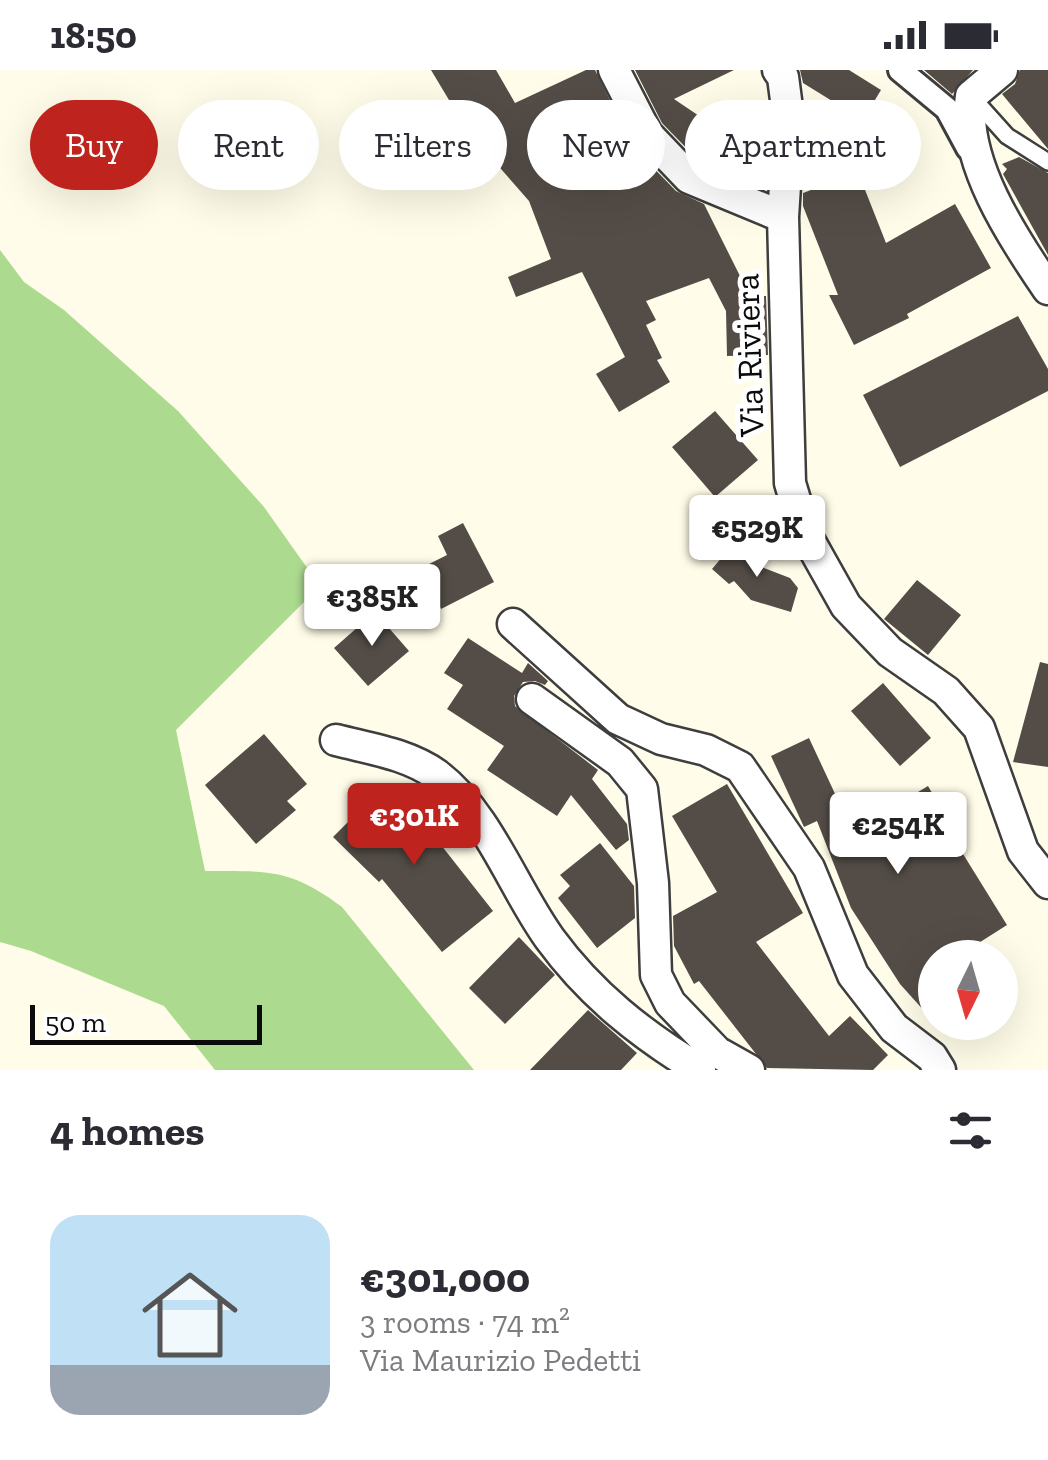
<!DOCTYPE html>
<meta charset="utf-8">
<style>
body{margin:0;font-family:"Zilla Slab",serif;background:#f2f2f3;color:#2b2b33;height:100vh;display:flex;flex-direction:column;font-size:38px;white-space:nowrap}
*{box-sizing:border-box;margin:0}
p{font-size:32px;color:#7c7c81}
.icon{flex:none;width:55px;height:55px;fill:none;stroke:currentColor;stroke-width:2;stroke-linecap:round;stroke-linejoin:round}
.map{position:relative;height:1000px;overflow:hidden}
.side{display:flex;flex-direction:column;background:#fff;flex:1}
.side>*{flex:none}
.banner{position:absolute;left:30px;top:30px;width:990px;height:90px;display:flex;gap:20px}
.needle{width:65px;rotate:185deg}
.controls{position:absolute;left:918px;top:870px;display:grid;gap:20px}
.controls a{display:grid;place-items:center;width:100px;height:100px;border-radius:50%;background:#fff;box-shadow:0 10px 40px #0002;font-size:50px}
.scale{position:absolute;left:30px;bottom:25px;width:232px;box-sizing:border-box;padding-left:10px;border:5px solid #0b0b0b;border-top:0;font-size:28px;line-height:35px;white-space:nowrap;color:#0b0b0b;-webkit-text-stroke:8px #fff;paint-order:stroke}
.price{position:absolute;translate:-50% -85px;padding:0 22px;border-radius:10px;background:#fff;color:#222;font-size:32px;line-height:65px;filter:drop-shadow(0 2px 5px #0008)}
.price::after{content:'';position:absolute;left:50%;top:60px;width:30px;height:22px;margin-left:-15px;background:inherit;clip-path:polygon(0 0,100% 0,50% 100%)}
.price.on{background:#bf231e;color:#fff}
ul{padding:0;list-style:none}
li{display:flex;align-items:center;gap:30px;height:250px;padding:0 50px}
li span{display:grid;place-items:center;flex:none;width:280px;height:200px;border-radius:30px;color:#555}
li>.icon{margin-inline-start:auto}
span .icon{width:120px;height:120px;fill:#fffc;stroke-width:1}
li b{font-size:42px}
h2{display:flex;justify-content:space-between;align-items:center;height:120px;padding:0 50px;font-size:42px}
.chip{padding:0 35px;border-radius:45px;background:#fff;box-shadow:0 10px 40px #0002;font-size:35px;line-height:90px}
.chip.on{background:#bf231e;color:#fff}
.status{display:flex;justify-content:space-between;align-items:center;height:70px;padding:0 50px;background:#fff;direction:ltr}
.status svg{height:28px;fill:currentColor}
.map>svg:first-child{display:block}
.forest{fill:#acdb90}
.building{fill:#544d47}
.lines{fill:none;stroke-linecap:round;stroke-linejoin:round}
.service-casing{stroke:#3e3e3e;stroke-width:20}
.pedestrian-casing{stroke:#3e3e3e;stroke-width:28}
.minor-casing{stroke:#3e3e3e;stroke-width:35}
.service{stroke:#fff;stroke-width:15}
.pedestrian{stroke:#fff;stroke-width:22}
.minor{stroke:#fff;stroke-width:30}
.labels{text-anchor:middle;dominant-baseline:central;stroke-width:10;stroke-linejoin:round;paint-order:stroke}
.street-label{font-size:35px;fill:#0b0b0b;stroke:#fff}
</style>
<div class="status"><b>18:50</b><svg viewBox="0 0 49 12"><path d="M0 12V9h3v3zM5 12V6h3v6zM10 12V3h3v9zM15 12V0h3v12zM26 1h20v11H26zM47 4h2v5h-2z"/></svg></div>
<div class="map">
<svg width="1048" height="1000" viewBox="0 0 1048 1000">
<rect width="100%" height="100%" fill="#fffce9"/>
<!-- forest -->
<path class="forest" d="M0,180l24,32 40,28 114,101 86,96 56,79 -144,144 29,141c62,0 85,-3 137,36l132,163h-259l-51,-64 -133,-55 -31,-9z"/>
<!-- building -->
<path class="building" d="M431,0h65l19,33 71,-33h9l38,77 43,44 28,13 46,92h16l2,59 -41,1 -1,-45 -17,-33 -63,23 10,19 -10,5 16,33 -5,2 13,22 -51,30 -23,-38 29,-17 -43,-85 -66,25 -8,-20 43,-18 -22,-58 -62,-71z
M635,0h99l-60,29 71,48 12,-21 13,3 -4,61 -66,-28 -38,-39z
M800,0h49l32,20 -34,56 -26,-16 16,-26 -34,-21z
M924,0h49l-21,24z
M1020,0h28v79l-46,-55 13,-10z
M1019,87l29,16v82l-45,-81 4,-5 -5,-5z
M858,102l28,71 69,-39 36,64 -84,46 2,4 -55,27 -25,-50h9l-35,-89v-13z
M1018,246l30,53v22l-148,76 -37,-72z
M715,341l43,49 -43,37 -43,-50z
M463,453l31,59 -53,27 -20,-41 26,-13 -9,-19z
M734,473l30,25 26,10 8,10 -7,24 -40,-12 -17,-19 -5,3 -17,-15z
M917,510l44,35 -33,40 -44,-36z
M375,542l34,39 -41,35 -34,-38z
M468,568l54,35 6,-10 20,18 -3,4 -10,-4 -12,1 -9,14 1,10 83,64 -6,9 35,45 2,16 -13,10 -45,-55 -14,21 -70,-46 17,-24 -57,-37 16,-24 -19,-12z
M1040,592l8,2v103l-35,-5z
M883,613l48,55 -31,28 -49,-55z
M264,664l43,50 -20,17 9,9 -40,34 -51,-59z
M809,668l49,105 46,-18 -11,-18 35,-21 31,53 -4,2 52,84 -52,33h-20v65l-35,-39 -49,-76 -34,-87 -13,6 -33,-71z
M727,714l76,129 -47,29 73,94 21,-20 38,39 -15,15 -106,-2 -68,-87 -5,3 -20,-38 -1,-30 44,-24 -45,-76z
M385,715l45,46 63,80 -51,41 -60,-73 -3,3 -46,-45z
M600,773l34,43 1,32 -38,30 -39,-50 12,-12 -10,-11z
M519,867l36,38 -50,49 -36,-36z
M588,940l49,43 -16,17h-91z"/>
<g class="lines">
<defs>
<path id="service" d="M972,27l35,39 41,26"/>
<path id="pedestrian" d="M900,0l47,39 21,39"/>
<path id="minor" d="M614,0l33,64 42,44 94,39
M778,0l5,7 6,46 -6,94 7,266 15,50 41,73 44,46 56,39 33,37 44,123 25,32
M1002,0l-31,26c-10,64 42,142 77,193
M513,554l105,95 43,20 45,11 34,17 69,101 44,107 41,53 38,29 8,13
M532,629l88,63 22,27 11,94 3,92 14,28 47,49 32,18
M336,670c35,9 72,14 101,35 52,40 76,113 113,164 41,56 92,96 150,131"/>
</defs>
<!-- service casing -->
<use href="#service" class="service-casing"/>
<!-- pedestrian casing -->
<use href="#pedestrian" class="pedestrian-casing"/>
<!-- minor casing -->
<use href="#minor" class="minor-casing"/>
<!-- service -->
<use href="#service" class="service"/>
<!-- pedestrian -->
<use href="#pedestrian" class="pedestrian"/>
<!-- minor -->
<use href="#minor" class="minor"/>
</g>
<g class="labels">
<!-- street labels -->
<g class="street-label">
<text transform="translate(749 285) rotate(-92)">Via Riviera</text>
</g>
</g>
</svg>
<div class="controls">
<a><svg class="needle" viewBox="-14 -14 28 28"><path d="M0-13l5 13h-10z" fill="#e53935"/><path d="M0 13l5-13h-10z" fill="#7c7c81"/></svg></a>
</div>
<div class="scale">50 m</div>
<b class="price" style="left:757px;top:510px">€529K</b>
<b class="price" style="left:372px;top:579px">€385K</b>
<b class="price on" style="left:414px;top:798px">€301K</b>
<b class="price" style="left:898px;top:807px">€254K</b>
<div class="banner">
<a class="chip on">Buy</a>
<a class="chip">Rent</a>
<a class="chip">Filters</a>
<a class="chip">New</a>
<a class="chip">Apartment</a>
</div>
</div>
<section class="side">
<h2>4 homes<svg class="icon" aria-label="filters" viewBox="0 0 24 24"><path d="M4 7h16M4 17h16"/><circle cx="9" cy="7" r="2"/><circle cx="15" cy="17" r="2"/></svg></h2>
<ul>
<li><span style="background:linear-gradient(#bfe0f5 75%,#9aa5b1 0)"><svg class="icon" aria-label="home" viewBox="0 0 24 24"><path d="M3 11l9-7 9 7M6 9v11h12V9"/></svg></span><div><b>€301,000</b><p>3 rooms · 74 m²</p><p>Via Maurizio Pedetti</p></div></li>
</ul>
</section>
